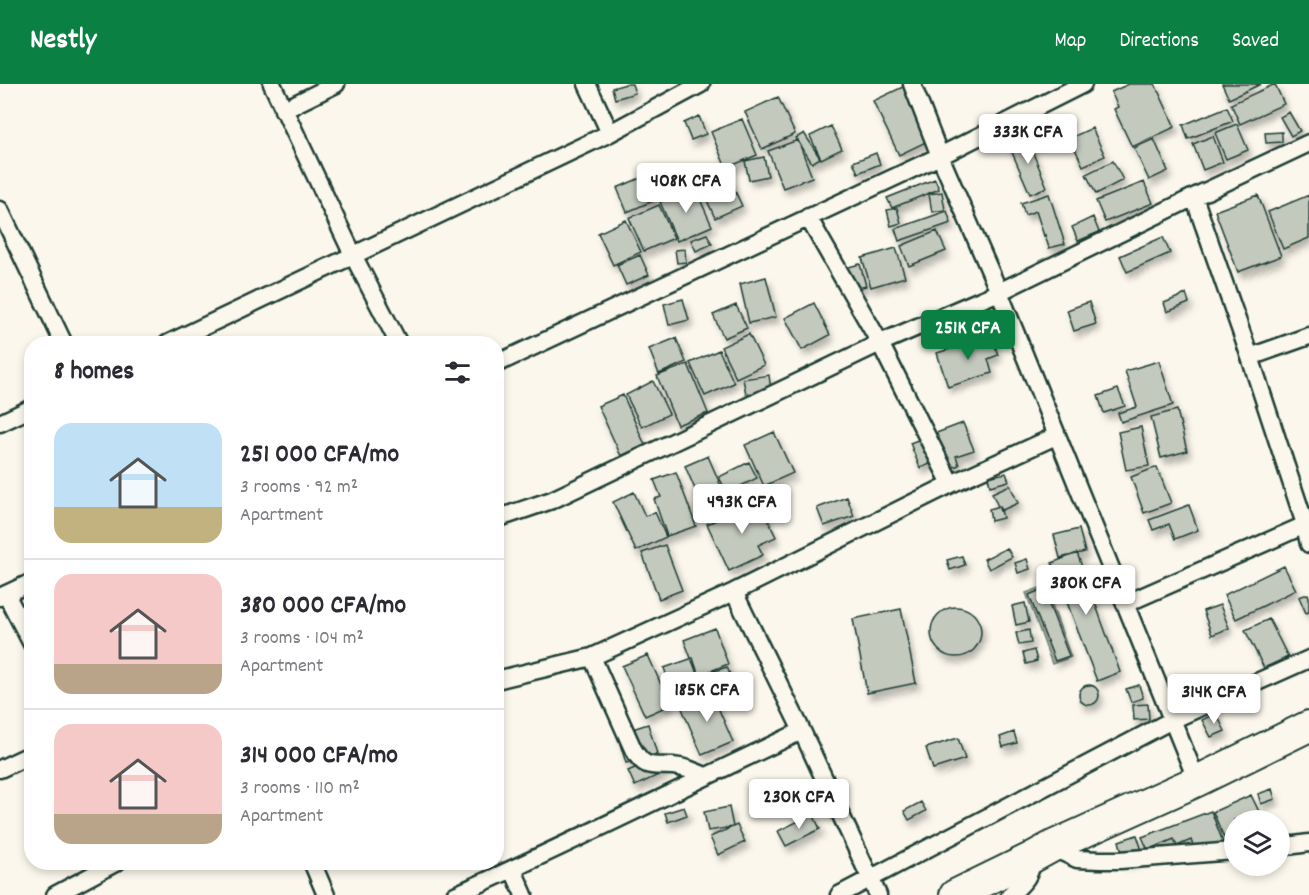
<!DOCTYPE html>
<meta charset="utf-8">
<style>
body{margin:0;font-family:Dekko,sans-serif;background:#f7f7f7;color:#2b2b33;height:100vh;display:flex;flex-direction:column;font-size:22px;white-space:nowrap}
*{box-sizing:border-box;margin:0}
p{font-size:20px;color:#7c7c81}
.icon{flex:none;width:33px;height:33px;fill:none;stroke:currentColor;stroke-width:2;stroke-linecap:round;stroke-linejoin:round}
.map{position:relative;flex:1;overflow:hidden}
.panel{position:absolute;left:24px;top:252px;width:480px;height:534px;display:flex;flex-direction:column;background:#fff;border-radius:24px;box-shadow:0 3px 9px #0003}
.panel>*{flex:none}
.buttons{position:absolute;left:1224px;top:726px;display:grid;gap:12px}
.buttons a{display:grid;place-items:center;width:66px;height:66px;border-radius:50%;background:#fff;box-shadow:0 3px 9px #0003;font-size:30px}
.price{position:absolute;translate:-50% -51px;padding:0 14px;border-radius:6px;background:#fff;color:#222;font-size:20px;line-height:39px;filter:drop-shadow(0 2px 3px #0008)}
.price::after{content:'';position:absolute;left:50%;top:36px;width:18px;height:14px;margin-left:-9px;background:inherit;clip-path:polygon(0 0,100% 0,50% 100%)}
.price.current{background:#0b8043;color:#fff}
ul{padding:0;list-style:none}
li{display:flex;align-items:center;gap:18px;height:150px;padding:0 30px}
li+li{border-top:2px solid #e1e1e2}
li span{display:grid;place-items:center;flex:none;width:168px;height:120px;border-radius:18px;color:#555}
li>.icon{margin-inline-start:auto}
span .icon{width:72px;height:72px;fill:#fffc;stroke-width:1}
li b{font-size:26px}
h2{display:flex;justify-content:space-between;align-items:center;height:72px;padding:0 30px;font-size:26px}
header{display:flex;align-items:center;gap:36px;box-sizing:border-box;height:84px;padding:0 30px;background:#0b8043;color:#fff}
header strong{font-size:28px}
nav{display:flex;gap:33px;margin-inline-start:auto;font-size:21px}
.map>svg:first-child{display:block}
.water{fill:#adb4aa;stroke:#74847b;stroke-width:1.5}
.building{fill:#c4c9be;stroke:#1f3d34;stroke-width:1.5;filter:url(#shadow)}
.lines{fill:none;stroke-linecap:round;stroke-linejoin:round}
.street-casing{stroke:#1f3d34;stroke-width:21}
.highway-casing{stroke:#1f3d34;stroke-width:34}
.street{stroke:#fbf7ec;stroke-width:16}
.highway{stroke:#fbf7ec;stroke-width:30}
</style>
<header>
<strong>Nestly</strong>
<nav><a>Map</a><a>Directions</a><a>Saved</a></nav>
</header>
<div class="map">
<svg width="1309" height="811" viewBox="0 0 1309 811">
<defs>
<filter id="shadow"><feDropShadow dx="3.5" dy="6" stdDeviation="3" flood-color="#0004"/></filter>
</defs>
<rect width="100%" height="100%" fill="#fbf7ec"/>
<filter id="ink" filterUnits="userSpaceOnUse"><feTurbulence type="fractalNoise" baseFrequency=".0167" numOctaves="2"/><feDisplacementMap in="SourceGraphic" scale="12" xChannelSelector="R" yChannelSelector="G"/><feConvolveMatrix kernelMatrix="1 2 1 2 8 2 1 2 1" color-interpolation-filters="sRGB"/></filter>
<g filter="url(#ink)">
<!-- water -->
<path class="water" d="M1045,502l26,71 -19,7 -26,-71z"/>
<!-- building -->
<path class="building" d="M626,0h6l3,9 -20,6 -3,-11z
M1129,0h26l20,43 -43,20 -18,-38 4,-2 -7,-15z
M1222,0h39l-32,15z
M1275,0l9,20 -44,20 -9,-20z
M907,1l25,54 -33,16 -26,-54z
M778,13l17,37 -33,15 -17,-37z
M1227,23l6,14 -45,18 -5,-14z
M1289,28l11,19 -9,5 -11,-19z
M699,32l7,18 -15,6 -7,-17z
M742,35l15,36 -31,13 -15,-36z
M1237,40l11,26 -22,9 -11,-26z
M831,42l11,23 -21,10 -11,-23z
M1092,44l13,28 -22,10 -13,-28z
M1282,48v10l-16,1 -1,-10z
M804,49l16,25 -8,5 -16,-25z
M1026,52l21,51 -17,7 -22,-51z
M1213,52l10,26 -20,8 -10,-26z
M1154,55l14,32 -19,9 -15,-32z
M798,56l14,37 -29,11 -15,-37z
M876,69l4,11 -22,9 -5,-11z
M764,73l4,19 -19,4 -4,-19z
M1113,77l10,19 -27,14 -10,-20z
M727,90l15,32 -27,12 -14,-31z
M645,92l10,24 -28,12 -10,-24z
M935,95l4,10 -47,19 -5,-10z
M1144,98l9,21 -48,19 -9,-21z
M695,104l17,38 -35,15 -17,-39z
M942,108l3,18 -13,2 -3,-18z
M1049,110l16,50 -16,4 -4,-13 -1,1 -8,-25 -11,4 -4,-12z
M1258,111l23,61 -43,16 -23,-61z
M1309,111v43l-26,11 -15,-37z
M659,121l15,33 -30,13 -15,-33z
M897,124l4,15 -10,3 -4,-16z
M947,127l4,12 -52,18 -4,-12z
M1093,133l6,15 -21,9 -6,-14z
M626,136l15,32 -28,13 -15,-32z
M937,147l9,20 -37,15 -8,-20z
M707,150l5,10 -16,7 -5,-11z
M1163,153l7,16 -43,19 -7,-16z
M896,164l9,29 -34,10 -9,-29z
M685,165l1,13 -9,1 -2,-13z
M640,171l9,20 -23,10 -9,-20z
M860,180l6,22 -16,4 -5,-22z
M766,193l10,40 -27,6 -9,-39z
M1186,210l3,9 -22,9 -3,-9z
M683,215l6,21 -20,5 -5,-21z
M1089,218l7,22 -22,7 -7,-21z
M814,219l16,32 -28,15 -17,-32z
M736,221l11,23 -23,10 -11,-23z
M749,250l15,31 -28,13 -15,-31z
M992,252l6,19 -10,4 4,14 -44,14 -11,-34z
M676,254l10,24 -27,12 -10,-25z
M719,266l15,33 -29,13 -15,-33z
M1159,277l14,44 -52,17 -3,-9 19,-6 -12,-36z
M688,280l20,49 -31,12 -20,-49z
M769,291l2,16 -25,3 -3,-15z
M653,297l16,33 -27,13 -16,-32z
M1118,305l7,17 -21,7 -6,-17z
M623,311l22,50 -24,11 -23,-50z
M1177,326l10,41 -26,7 -10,-41z
M963,339l11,27 -18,6 3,9 -20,7 -4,-10 -15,6 -10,-25z
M1141,343l8,39 -23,4 -8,-38z
M774,348l19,41 -29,13 -19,-41z
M708,372l22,51 -23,10 -22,-51z
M749,378l8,16 -30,15 -8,-16z
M1157,383l14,36 -27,10 -13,-36z
M676,388l20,54 -29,10 -13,-37 7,-2 -7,-17z
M1006,389l3,8 -19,5 -2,-9z
M1010,401l8,18 -18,8 -8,-18z
M634,408l11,24 10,-4 11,25 -30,14 -23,-49z
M847,413l7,19 -30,10 -7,-18z
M759,417l17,36 -18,8 5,10 -34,16 -22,-47z
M1189,421l9,25 -23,9 -6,-15 -16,6 -4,-10z
M1000,422l3,12 -12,3 -2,-12z
M1079,445l6,23 -25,6 -6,-23z
M665,461l17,45 -23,9 -17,-46z
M1007,464l5,9 -23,12 -5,-10z
M1077,469l43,119 -23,9 -45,-118z
M962,472l3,9 -15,5 -3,-10z
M1027,475l3,10 -12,4 -3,-10z
M1284,482l12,24 -60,29 -12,-24z
M1043,505l26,67 -14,5 -26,-66z
M1308,510l1,3v15l-3,1 -7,-16z
M1025,519l4,19 -13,3 -4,-19z
M1220,521l9,23 -17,7 -9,-24z
M931 548a25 25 0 1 1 50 0a25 25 0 1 1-50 0Z
M901,525l15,74 -49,10 -14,-74z
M1269,535l19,38 -24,11 -19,-38z
M715,544l13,36 -30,12 -14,-36z
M1029,546l2,13 -12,2 -3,-12z
M1034,566l3,11 -11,3 -3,-11z
M648,571l22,50 -25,11 -23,-50z
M693,574l10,30 -29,9 -10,-29z
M727,583l4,10 -25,8 -3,-10z
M1079 611a10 10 0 1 1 20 0a10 10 0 1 1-20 0Z
M1139,601l4,13 -12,4 -5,-13z
M711,607l22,51 -31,13 -22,-51z
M1148,620l1,15 -15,1 -1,-15z
M1216,629l9,18 -14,6 -9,-17z
M648,640l9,30 -31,9 -9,-29z
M1014,648l3,11 -14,4 -3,-10z
M958,654l7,21 -32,10 -7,-21z
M660,673l7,14 -32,15 -7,-15z
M1272,705l3,10 -14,5 -3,-10z
M1251,711l12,25h-29v19l-8,3 -13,-30z
M921,718l5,9 -17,9 -5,-9z
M684,723l3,8 -19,7 -3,-9z
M729,723l4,20 -25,4 -4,-19z
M1211,727l12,31 -27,11 -5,-13 -14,6 -3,-7 -26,11 -6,-13z
M813,730l7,15 -34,17 -8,-15z
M737,741l8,17 -27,13 -8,-18z
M1137,751l7,22 -19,6 -6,-22z"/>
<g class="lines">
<defs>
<path id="street" d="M272,0l81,171 46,89
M587,0l23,49
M912,0l28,72 59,136 198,489
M283,26l53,-26
M1194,113l56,160 54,164 5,23
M0,126l64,134
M808,133l72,126 71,141
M167,260l443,-211 91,-49
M1250,273l59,-21
M496,280l444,-208 143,-72
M0,339l32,-15
M496,435l56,-19 328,-157 119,-51 195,-95 115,-54
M734,508l68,139 76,164
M6,510l26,50
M0,513l32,-15
M1125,520l180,-79
M592,573l41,92c12,21 19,16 40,17 12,1 21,5 32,10
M496,596l96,-23 142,-65 217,-108 105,-48
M0,685l32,-15
M1055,761l7,7 15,7 23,1h20l114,-9
M1280,763l29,-4
M312,778l14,33
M513,786l11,25
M55,811l62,-33
M455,811c117,-52 231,-110 347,-164
M839,811l333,-175 137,-61
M1010,811c14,-13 21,-19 23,-38"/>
<path id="highway" d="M955,811l78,-38 22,-12 142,-64 112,-55"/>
</defs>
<!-- street casing -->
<use href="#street" class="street-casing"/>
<!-- highway casing -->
<use href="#highway" class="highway-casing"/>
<!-- street -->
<use href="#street" class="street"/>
<!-- highway -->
<use href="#highway" class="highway"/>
</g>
</g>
</svg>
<div class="buttons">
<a><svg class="icon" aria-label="layers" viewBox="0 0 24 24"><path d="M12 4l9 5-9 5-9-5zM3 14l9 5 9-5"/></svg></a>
</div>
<b class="price" style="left:1028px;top:81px">333K CFA</b>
<b class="price" style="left:686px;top:130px">408K CFA</b>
<b class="price current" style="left:968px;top:277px">251K CFA</b>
<b class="price" style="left:742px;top:451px">493K CFA</b>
<b class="price" style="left:1086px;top:532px">380K CFA</b>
<b class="price" style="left:707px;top:639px">185K CFA</b>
<b class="price" style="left:1214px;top:641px">314K CFA</b>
<b class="price" style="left:799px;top:746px">230K CFA</b>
<section class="panel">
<h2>8 homes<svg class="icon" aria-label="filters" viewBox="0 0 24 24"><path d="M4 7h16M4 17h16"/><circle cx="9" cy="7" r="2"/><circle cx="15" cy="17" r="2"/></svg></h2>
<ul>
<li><span style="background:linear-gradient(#bfe0f5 70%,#c2b280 0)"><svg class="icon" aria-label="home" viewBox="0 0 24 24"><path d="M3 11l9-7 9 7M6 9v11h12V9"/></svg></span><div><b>251 000 CFA/mo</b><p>3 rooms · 92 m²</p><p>Apartment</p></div></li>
<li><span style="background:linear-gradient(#f6c9c9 75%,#b9a48a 0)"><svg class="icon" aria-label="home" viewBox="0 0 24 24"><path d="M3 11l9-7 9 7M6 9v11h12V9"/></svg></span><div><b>380 000 CFA/mo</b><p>3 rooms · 104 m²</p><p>Apartment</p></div></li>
<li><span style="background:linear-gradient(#f6c9c9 75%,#b9a48a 0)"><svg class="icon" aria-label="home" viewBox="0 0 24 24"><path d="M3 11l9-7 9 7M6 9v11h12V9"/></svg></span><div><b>314 000 CFA/mo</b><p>3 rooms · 110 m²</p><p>Apartment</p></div></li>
</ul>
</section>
</div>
